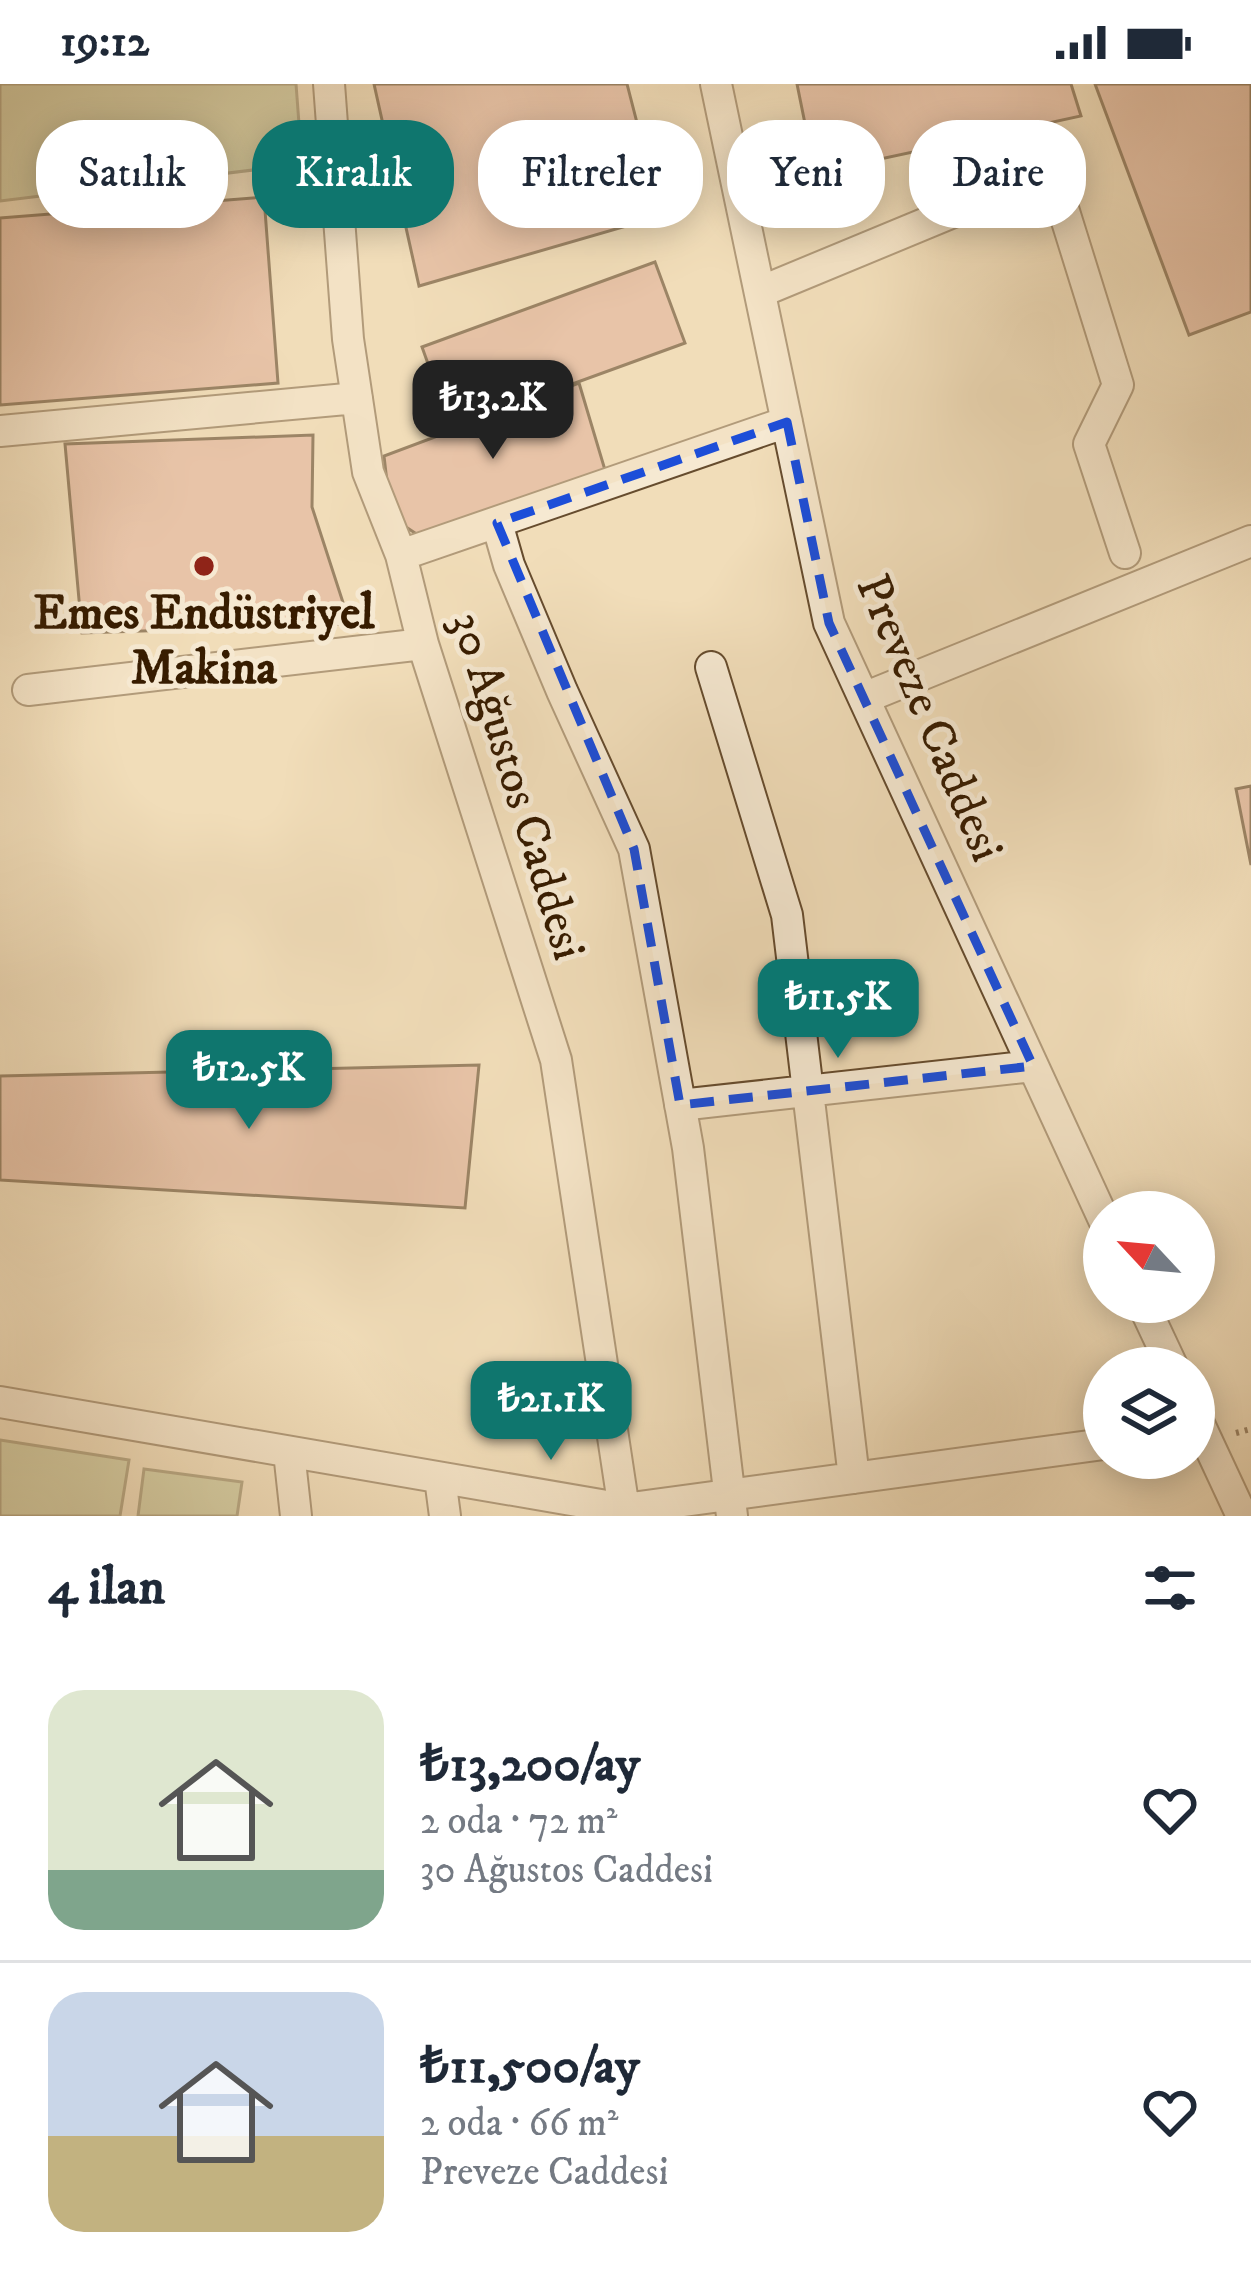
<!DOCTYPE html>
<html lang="tr">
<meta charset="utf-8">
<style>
body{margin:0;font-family:"IM FELL DW Pica",serif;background:#f6f6f7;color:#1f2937;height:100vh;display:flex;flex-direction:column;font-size:45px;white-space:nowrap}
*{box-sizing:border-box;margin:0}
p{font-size:39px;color:#747a83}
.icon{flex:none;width:66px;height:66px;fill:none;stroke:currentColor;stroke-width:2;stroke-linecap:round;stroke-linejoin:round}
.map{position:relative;height:1432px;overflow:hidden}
.sheet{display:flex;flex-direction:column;background:#fff;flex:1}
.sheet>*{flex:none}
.guide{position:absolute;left:36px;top:36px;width:1179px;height:108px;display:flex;gap:24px}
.needle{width:78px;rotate:296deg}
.tools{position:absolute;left:1083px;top:1107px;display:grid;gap:24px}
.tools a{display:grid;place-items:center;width:132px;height:132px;border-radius:50%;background:#fff;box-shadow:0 6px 30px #0003;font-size:60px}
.price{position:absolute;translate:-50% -102px;padding:0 27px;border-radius:24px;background:#0f766e;color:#fff;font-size:39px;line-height:78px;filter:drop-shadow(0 3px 6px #0008)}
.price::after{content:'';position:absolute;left:50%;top:72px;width:36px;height:27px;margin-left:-18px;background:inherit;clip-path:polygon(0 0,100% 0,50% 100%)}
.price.selected{background:#222;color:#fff}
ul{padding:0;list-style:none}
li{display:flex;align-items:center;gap:36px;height:300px;padding:0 48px}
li+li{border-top:3px solid #e0e1e3}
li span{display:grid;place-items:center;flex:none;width:336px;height:240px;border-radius:36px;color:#555}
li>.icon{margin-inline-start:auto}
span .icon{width:144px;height:144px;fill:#fffc;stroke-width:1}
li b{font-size:51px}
h2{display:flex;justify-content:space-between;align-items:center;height:144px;padding:0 48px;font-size:51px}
.chip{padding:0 42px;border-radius:48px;background:#fff;box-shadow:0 6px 30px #0003;font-size:42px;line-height:108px}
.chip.selected{background:#0f766e;color:#fff}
.status{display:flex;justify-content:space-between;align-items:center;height:84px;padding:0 60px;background:#fff;direction:ltr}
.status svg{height:33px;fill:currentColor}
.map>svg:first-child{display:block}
.green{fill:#bbc08e;stroke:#796e47;stroke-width:3}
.building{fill:#dda792;stroke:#371c00;stroke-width:3}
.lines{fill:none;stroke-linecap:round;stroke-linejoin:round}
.minor-casing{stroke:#664c2e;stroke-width:34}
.path{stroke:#371c00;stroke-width:6;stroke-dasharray:3 6;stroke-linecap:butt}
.minor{stroke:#f6e9d2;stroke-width:30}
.marked{fill:none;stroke:#1d4ed8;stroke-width:9;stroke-dasharray:24 15;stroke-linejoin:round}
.poi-dot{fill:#8f2418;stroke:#f6e9d2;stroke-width:4.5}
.labels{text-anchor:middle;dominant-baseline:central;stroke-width:10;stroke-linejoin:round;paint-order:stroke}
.poi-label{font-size:48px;font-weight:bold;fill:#371c00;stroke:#f6e9d2}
.street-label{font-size:48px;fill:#371c00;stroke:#f6e9d2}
</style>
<div class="status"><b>19:12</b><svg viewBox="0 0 49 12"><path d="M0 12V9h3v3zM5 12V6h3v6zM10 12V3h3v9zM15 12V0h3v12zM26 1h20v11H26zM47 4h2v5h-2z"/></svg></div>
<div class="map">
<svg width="1251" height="1432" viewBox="0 0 1251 1432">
<rect width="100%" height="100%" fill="#f1ddb9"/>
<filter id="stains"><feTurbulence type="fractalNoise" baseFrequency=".00167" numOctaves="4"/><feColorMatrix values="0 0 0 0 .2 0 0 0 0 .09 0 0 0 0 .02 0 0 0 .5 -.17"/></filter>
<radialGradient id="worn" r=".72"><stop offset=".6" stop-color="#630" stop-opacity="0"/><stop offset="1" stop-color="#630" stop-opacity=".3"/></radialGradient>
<!-- green -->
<path class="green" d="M0,0h296l6,80 -302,37z
M0,1356l129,20 -9,56h-120z
M144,1385l98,13 -5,34h-99z"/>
<!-- building -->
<path class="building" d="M374,0h253l34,132 -242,70z
M797,0h274l10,32 -266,57z
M1095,0h156v228l-62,23z
M264,113l14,186 -278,22v-187z
M655,178l30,81 -234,85 -29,-81z
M579,299l26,87 -187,65 -27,-18 -7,-61z
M313,351l-1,72 38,117 -268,9 -17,-189z
M1251,702v79l-15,-76z
M479,981l-14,143 -465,-28v-104z"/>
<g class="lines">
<defs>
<path id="minor" d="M329,0l19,255 20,133 33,83 22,89 133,416 69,456
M716,0l113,539 275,597
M760,208l251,-104 28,3 23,14 56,180 -29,59 36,109
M0,347l357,-33
M497,439l12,42 53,126 72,158 54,299 44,368
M401,471l386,-133
M711,583l76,248 67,563
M28,606l395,-46
M864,614l387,-157
M680,1021l353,-39
M1142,1218l31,66
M0,1318l624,107 480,-65
M1194,1329l48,103
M289,1368l7,64
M440,1394l5,38"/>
</defs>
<!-- minor casing -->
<use href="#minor" class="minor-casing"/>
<!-- path -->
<path class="path" d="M1236,1349l15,-4"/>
<!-- minor -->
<use href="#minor" class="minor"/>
</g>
<!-- marked area -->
<path d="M0 0H1251V1432H0ZM787,338l42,201 204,443 -353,39 -46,-256 -137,-326z" fill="#f1ddb9" fill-opacity=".55" fill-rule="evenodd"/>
<path class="marked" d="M787,338l42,201 204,443 -353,39 -46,-256 -137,-326z"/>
<!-- markers -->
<circle class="poi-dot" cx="204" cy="482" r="12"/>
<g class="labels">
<!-- poi labels -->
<g class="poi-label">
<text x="204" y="530">Emes Endüstriyel<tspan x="204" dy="55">Makina</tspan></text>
</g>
<!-- street labels -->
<g class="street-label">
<text transform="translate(929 634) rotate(67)">Preveze Caddesi</text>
<text transform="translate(517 702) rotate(73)">30 Ağustos Caddesi</text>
</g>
</g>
<rect width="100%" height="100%" filter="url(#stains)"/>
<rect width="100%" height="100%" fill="url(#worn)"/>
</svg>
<div class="tools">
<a><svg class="needle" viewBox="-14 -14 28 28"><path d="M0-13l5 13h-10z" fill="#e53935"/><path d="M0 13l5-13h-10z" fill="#747a83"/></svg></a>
<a><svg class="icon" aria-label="layers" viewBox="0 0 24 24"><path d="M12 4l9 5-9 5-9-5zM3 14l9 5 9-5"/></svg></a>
</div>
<b class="price selected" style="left:493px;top:378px">₺13.2K</b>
<b class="price" style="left:838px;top:977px">₺11.5K</b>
<b class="price" style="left:249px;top:1048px">₺12.5K</b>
<b class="price" style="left:551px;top:1379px">₺21.1K</b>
<div class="guide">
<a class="chip">Satılık</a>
<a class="chip selected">Kiralık</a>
<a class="chip">Filtreler</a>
<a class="chip">Yeni</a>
<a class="chip">Daire</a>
</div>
</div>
<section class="sheet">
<h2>4 ilan<svg class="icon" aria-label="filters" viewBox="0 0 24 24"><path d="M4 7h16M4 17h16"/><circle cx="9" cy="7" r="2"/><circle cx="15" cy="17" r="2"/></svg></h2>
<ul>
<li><span style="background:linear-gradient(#dfe7d0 75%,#7fa58c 0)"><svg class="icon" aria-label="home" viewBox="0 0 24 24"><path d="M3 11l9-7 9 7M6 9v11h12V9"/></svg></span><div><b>₺13,200/ay</b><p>2 oda · 72 m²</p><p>30 Ağustos Caddesi</p></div><svg class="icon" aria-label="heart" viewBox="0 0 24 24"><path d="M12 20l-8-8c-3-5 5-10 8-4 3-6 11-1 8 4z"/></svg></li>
<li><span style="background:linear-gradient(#c9d6e8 60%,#c2b280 0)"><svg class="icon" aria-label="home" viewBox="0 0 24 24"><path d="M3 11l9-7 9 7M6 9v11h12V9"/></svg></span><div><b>₺11,500/ay</b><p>2 oda · 66 m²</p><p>Preveze Caddesi</p></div><svg class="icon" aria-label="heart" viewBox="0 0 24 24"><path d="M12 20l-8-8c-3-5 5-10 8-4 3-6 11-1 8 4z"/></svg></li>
</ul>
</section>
